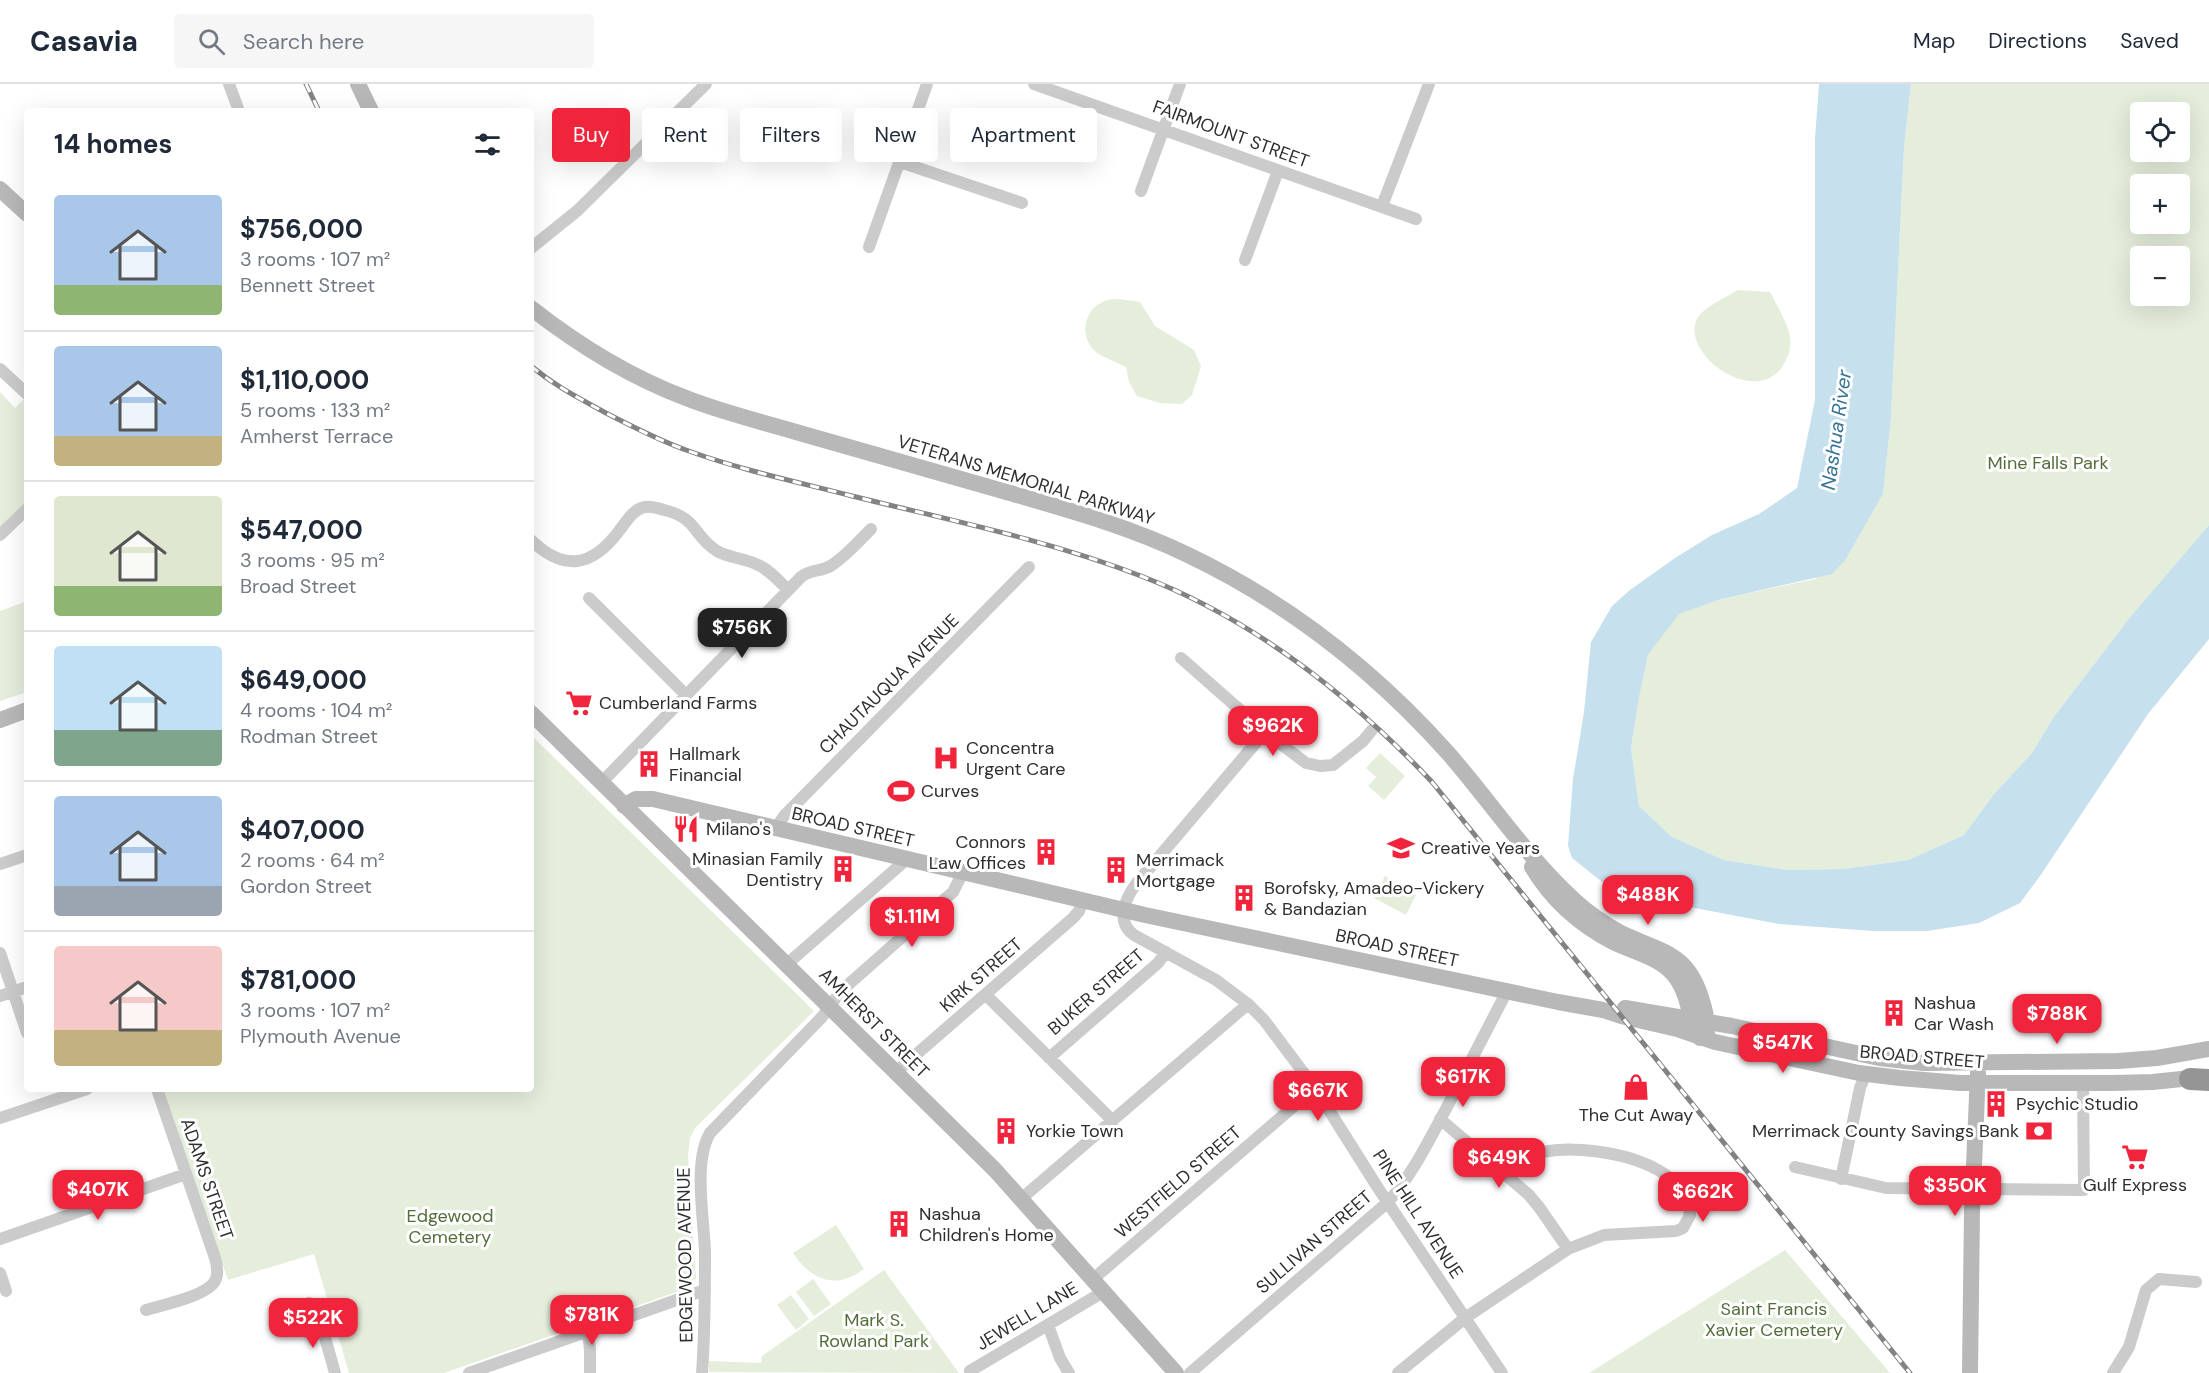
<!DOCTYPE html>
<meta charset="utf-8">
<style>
body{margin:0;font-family:"DM Sans",sans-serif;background:#f6f6f7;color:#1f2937;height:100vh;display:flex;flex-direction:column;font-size:22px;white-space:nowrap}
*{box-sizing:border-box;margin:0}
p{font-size:20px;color:#747a83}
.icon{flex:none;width:33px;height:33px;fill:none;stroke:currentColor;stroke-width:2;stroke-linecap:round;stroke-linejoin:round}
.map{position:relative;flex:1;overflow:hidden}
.details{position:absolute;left:24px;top:24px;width:510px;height:984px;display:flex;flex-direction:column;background:#fff;border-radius:6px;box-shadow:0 6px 24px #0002}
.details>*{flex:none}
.top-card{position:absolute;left:552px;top:24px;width:570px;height:54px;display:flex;gap:12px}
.controls{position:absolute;left:2130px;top:18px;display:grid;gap:12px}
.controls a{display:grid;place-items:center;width:60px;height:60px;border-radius:6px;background:#fff;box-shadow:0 6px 24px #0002;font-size:30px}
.price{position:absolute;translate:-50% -51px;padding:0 14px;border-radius:12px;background:#f0253b;color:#fff;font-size:20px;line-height:39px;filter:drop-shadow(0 2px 3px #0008)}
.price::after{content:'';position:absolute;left:50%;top:36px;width:18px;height:14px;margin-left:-9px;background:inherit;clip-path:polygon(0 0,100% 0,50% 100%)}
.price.on{background:#222;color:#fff}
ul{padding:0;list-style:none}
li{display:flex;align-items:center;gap:18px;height:150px;padding:0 30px}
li+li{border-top:2px solid #e0e1e3}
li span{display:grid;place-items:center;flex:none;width:168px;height:120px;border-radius:6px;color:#555}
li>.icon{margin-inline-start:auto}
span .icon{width:72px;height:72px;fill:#fffc;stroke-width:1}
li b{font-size:26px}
h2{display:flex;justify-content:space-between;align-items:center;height:72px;padding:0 30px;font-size:26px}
.chip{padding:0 21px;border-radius:6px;background:#fff;box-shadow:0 6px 24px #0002;font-size:21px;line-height:54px}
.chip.on{background:#f0253b;color:#fff}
header{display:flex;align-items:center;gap:36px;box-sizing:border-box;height:84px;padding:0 30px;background:#fff;border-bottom:2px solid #e0e1e3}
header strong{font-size:28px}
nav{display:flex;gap:33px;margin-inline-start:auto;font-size:21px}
.search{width:420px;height:54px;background:#f6f6f7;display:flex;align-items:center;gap:15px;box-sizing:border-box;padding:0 21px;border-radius:6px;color:#747a83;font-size:22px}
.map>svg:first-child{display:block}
.green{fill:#e5eddb;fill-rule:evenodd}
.water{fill:#c6e0ee}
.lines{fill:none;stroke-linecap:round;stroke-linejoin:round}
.street{stroke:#cbcbcb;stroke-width:12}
.secondary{stroke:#b8b8b8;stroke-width:16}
.highway{stroke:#959595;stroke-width:22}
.rail-casing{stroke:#838383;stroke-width:5}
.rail{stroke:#fff;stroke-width:3;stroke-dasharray:9;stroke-linecap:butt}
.labels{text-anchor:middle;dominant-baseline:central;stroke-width:6;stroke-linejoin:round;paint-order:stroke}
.street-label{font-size:18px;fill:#2e2e2e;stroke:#fff}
.park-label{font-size:18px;fill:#536d39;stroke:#fff}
.poi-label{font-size:18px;fill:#2e2e2e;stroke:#fff;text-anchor:start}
.water-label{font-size:20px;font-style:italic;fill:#377496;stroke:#fff}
</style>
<header>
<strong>Casavia</strong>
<div class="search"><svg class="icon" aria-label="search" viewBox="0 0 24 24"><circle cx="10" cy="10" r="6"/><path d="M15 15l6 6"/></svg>Search here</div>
<nav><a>Map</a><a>Directions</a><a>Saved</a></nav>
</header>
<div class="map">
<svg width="2209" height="1289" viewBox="0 0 2209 1289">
<rect width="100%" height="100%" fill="#fff"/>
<!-- green -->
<path class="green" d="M1911,0h298v441l-78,91 -78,102 -21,35 -38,41 -30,41 -56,25 -65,9 -55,1 -64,-10 -52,-23 -33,-31 -8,-58 8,-50 9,-43 31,-42 39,-13 97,-21 31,-20 37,-65 8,-76 13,-270zM2140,28h40v40h-40zM2140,100h40v40h-40zM2140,172h40v40h-40z
M1738,206l32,2c6,12 14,25 18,37 4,12 3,21 -2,31 -24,53 -107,-5 -89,-41 5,-11 30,-22 41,-29z
M1120,215l20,3 15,24 39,24 7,16 -9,29 -10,9 -22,-1 -23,-7 -8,-14 -3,-15c-9,-5 -22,-9 -30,-15 -18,-15 -12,-44 9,-51 5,-2 10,-2 15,-2z
M0,308l15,16 9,-9 3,3v100l-27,26z
M27,517v91l-27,9v-90z
M531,651l283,276 -119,117 -5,10 -2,17 8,123 -5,9 -247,86h-95l-35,-119 -86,26 -65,-191h368z
M1380,669l25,23 -21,24 -16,-14 8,-9 -10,-9z
M1385,792l8,4 -1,2 24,13 -10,20 -32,-17z
M836,1141l28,44c-28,21 -52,12 -71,-16z
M1785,1166l105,123h-301z
M884,1186l75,103 -250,-1v-11l52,2 1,-7z
M813,1195l18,25 -17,12 -18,-24z
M791,1211l18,24 -13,11 -19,-25z"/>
<!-- water -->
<path class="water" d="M1819,0h92l-7,64 -13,270 -8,76 -37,65 -14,15 -114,26 -39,14 -31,41 -9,43 -8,50 8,58 33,31 52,23 64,10 55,-1 65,-9 56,-25 30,-41 38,-41 21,-35 78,-102 78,-91v114l-61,75 -108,162 -20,27 -41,20 -52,8h-54l-94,-7 -116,-22 -38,-5 -14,-8 -39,-31 -4,-12 5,-67 11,-67 7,-70 21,-36 18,-16 45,-32 37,-23 47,-21 38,-26 18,-88v-262z"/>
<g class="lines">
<!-- street -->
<path class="street" d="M229,0l10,27
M1034,0l382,135
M900,78l122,41
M1141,107l39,-107
M1382,122l47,-122
M869,163l58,-163
M531,164l46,-37 129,-127
M1245,176l33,-89
M0,285l27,25
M0,451l27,-26
M531,456c33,32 61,27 88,-9 7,-9 14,-22 26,-24 7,-1 13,1 19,3 34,8 29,26 53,41 12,7 27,7 39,13 13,5 23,17 32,26
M589,514l97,97
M1181,574l84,74 41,31 14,3 13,-1 30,-24 9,-11
M1265,648l-129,152c-12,16 -20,38 -2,51l82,45 32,24 16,16 51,68 63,100 124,185
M601,699l200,-206c10,-8 21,-5 31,-12 14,-9 27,-24 39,-36
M776,744l8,-12 245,-249
M0,780l27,-9
M0,869l27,80
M787,880l120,-105
M986,911l127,126
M0,912l27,-9
M1049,974l109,-95 8,-11
M896,988l177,-154 6,-7 4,-10
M0,1034l87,-29
M1440,1035l88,75 11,13 29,42
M1795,1083l91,21 198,2 -1,-107
M1841,1095l19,-91 4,-10 6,-4
M1021,1115l227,-195
M0,1155l186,-65
M0,1189l6,18
M1092,1196l223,-192
M146,1226c16,-5 61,-14 69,-29 4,-7 2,-16 0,-23l-58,-169
M319,1232l-12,2 -5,-5 1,-6 6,-4 7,3 3,10 16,57
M1048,1241l12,33 9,15
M588,1248l2,18v23
M970,1287l133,-79
M469,1289l236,-83
M702,1289c3,-40 3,-81 3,-121 -1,-34 -12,-90 5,-119l112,-116 19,-26 112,-99 10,-20
M1190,1289l198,-171c25,-28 41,-62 59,-95 20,-38 40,-77 60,-116
M1398,1289l67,-55 103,-69 36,-14 72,-4 7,-3 7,-13c-3,-54 -90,-68 -133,-65 -22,2 -42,7 -63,15
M2113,1289l16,-26 17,-57 13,-11 37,3"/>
<!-- secondary -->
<path class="secondary" d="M358,0l13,27
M0,105l27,25
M531,224c46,36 99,69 155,90 38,15 77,24 117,36 66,19 133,38 200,57 62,18 125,35 183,63 101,48 188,116 262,199 42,48 78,103 126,147 14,13 30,24 47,33 42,20 68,19 82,71 3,10 5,18 4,28l-7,6
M531,629l464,457 181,203
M0,636l27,-10
M624,722l12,-7h17l492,116 413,87 45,8 18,6 56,13 38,13 144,31 41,5 60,5h152l41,-1 47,-5
M1532,783c19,32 48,58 81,75 20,10 46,15 61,33 12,15 15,34 19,52
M1625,924l107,18 147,32 45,5 194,-2 39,-3 52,-9
M1970,1289l2,-162 6,-138"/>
<!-- highway -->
<path class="highway" d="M2190,995l19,1"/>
<defs>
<path id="rail" d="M306,0l13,27
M531,282c24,20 46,31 73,46 27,14 54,28 82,38 55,20 111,32 166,46 97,24 196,44 289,80 112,43 209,119 291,206l478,591"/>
</defs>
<!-- rail casing -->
<use href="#rail" class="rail-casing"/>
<!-- rail -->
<use href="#rail" class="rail"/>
</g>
<!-- icons -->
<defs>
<symbol id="supermarket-bare" viewBox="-9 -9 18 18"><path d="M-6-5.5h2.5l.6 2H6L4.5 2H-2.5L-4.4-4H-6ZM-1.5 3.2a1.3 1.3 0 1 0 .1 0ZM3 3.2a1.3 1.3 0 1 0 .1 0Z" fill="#f0253b" stroke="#fff" stroke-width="2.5" paint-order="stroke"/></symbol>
<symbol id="hospital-bare" viewBox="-9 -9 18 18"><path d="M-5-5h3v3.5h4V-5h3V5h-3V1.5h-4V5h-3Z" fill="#f0253b" stroke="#fff" stroke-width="2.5" paint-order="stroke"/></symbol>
<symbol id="building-bare" viewBox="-9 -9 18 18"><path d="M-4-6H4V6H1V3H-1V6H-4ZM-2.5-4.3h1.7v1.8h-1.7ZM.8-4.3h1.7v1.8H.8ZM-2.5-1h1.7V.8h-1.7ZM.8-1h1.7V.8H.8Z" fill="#f0253b" stroke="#fff" stroke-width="2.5" paint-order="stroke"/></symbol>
<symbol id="stadium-bare" viewBox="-9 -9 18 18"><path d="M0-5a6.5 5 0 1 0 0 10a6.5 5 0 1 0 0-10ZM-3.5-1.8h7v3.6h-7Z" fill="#f0253b" stroke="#fff" stroke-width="2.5" paint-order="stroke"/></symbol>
<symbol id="restaurant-bare" viewBox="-9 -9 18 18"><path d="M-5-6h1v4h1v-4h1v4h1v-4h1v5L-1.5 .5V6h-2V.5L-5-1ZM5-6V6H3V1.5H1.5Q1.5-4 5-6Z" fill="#f0253b" stroke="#fff" stroke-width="2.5" paint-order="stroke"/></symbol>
<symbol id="school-bare" viewBox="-9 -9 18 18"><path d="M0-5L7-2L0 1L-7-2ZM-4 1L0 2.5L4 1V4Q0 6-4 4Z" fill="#f0253b" stroke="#fff" stroke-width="2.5" paint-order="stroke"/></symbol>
<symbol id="shop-bare" viewBox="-9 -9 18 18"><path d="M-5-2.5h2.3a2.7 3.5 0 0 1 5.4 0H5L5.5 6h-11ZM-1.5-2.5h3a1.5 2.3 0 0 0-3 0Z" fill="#f0253b" stroke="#fff" stroke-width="2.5" paint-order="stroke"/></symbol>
<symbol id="bank-bare" viewBox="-9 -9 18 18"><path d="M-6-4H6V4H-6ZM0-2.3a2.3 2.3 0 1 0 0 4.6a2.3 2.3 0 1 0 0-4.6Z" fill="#f0253b" stroke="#fff" stroke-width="2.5" paint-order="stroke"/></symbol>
</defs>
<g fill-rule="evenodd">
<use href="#supermarket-bare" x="560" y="600" width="38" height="38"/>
<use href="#hospital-bare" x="927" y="655" width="38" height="38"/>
<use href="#building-bare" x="630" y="661" width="38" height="38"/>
<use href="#stadium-bare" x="882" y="688" width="38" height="38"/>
<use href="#restaurant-bare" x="667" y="726" width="38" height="38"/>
<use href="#school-bare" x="1382" y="745" width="38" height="38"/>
<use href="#building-bare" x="1027" y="749" width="38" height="38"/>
<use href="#building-bare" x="824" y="766" width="38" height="38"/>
<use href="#building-bare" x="1097" y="767" width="38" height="38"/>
<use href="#building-bare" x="1225" y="795" width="38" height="38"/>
<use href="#building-bare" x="1875" y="910" width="38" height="38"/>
<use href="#shop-bare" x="1617" y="984" width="38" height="38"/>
<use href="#building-bare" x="1977" y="1001" width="38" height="38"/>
<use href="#building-bare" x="987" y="1028" width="38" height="38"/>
<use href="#bank-bare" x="2020" y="1028" width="38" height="38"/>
<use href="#supermarket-bare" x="2116" y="1054" width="38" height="38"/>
<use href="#building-bare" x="880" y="1121" width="38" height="38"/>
</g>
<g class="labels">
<!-- street labels -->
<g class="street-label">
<text transform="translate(1231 50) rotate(20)">FAIRMOUNT STREET</text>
<text transform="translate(1026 396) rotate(17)">VETERANS MEMORIAL PARKWAY</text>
<text transform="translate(889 600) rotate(-45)">CHAUTAUQUA AVENUE</text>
<text transform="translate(853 743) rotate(13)">BROAD STREET</text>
<text transform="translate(1397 864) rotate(12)">BROAD STREET</text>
<text transform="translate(981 891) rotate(-41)">KIRK STREET</text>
<text transform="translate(1096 908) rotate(-41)">BUKER STREET</text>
<text transform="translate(874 939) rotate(45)">AMHERST STREET</text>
<text transform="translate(1922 973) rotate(5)">BROAD STREET</text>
<text transform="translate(207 1095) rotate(71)">ADAMS STREET</text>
<text transform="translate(1178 1098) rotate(-41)">WESTFIELD STREET</text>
<text transform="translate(1418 1130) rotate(57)">PINE HILL AVENUE</text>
<text transform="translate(1314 1158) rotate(-41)">SULLIVAN STREET</text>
<text transform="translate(685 1171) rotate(-91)">EDGEWOOD AVENUE</text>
<text transform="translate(1027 1232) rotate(-31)">JEWELL LANE</text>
</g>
<!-- park labels -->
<g class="park-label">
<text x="2048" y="379">Mine Falls Park</text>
<text x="450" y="1132">Edgewood<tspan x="450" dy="21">Cemetery</tspan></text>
<text x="1774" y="1225">Saint Francis<tspan x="1774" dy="21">Xavier Cemetery</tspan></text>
<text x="874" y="1236">Mark S.<tspan x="874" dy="21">Rowland Park</tspan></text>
</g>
<!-- poi labels -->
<g class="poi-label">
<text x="599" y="619">Cumberland Farms</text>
<text x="966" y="664">Concentra<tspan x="966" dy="21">Urgent Care</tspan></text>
<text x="669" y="670">Hallmark<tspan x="669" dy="21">Financial</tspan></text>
<text x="921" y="707">Curves</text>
<text x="706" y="745">Milano's</text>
<text x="1026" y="758" text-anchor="end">Connors<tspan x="1026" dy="21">Law Offices</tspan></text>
<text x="1421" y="764">Creative Years</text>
<text x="823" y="775" text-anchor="end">Minasian Family<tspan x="823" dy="21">Dentistry</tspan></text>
<text x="1136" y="776">Merrimack<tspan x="1136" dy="21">Mortgage</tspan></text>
<text x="1264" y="804">Borofsky, Amadeo-Vickery<tspan x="1264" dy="21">&amp; Bandazian</tspan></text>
<text x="1914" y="919">Nashua<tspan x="1914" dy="21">Car Wash</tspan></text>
<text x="2016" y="1020">Psychic Studio</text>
<text x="1636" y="1031" text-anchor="middle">The Cut Away</text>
<text x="1026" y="1047">Yorkie Town</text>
<text x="2019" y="1047" text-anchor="end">Merrimack County Savings Bank</text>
<text x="2135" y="1101" text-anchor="middle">Gulf Express</text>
<text x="919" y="1130">Nashua<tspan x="919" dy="21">Children's Home</tspan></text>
</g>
<!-- water labels -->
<g class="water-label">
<text transform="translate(1836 346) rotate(-82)">Nashua River</text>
</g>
</g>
</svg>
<div class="controls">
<a><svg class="icon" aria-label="locate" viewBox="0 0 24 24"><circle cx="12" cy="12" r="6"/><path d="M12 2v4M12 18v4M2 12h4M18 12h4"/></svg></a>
<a>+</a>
<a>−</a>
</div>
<b class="price on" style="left:742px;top:575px">$756K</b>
<b class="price" style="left:1273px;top:673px">$962K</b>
<b class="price" style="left:1648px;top:842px">$488K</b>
<b class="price" style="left:912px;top:864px">$1.11M</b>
<b class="price" style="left:2057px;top:961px">$788K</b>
<b class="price" style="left:1783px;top:990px">$547K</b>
<b class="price" style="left:1463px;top:1024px">$617K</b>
<b class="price" style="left:1318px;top:1038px">$667K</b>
<b class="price" style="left:1499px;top:1105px">$649K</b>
<b class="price" style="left:1955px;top:1133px">$350K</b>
<b class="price" style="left:98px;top:1137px">$407K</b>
<b class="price" style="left:1703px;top:1139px">$662K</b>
<b class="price" style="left:592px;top:1262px">$781K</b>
<b class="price" style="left:313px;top:1265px">$522K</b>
<div class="top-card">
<a class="chip on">Buy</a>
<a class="chip">Rent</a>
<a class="chip">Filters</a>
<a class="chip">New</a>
<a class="chip">Apartment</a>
</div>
<section class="details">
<h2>14 homes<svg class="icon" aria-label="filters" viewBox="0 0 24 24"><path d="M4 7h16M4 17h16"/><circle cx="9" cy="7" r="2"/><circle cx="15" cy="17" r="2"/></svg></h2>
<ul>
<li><span style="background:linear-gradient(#a9c7e8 75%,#8fb573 0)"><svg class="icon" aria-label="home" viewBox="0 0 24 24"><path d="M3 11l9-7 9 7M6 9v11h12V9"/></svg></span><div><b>$756,000</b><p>3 rooms · 107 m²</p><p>Bennett Street</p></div></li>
<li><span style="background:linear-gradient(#a9c7e8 75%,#c2b280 0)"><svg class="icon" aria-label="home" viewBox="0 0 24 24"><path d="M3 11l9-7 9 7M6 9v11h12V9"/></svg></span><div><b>$1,110,000</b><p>5 rooms · 133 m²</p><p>Amherst Terrace</p></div></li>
<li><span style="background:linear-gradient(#dfe7d0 75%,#8fb573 0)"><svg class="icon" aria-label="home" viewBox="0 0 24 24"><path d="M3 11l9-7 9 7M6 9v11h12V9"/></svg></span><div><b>$547,000</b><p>3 rooms · 95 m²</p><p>Broad Street</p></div></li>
<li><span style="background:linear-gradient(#bfe0f5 70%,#7fa58c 0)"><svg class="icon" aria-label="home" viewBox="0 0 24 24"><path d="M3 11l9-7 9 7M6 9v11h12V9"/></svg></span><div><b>$649,000</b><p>4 rooms · 104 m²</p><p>Rodman Street</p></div></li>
<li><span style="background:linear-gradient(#a9c7e8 75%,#9aa5b1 0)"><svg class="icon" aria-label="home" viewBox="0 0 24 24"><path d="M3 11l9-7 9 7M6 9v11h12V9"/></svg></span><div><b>$407,000</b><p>2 rooms · 64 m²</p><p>Gordon Street</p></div></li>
<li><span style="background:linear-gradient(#f6c9c9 70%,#c2b280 0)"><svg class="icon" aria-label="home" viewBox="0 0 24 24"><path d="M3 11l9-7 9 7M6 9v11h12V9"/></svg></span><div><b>$781,000</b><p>3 rooms · 107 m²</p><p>Plymouth Avenue</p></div></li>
</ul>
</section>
</div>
